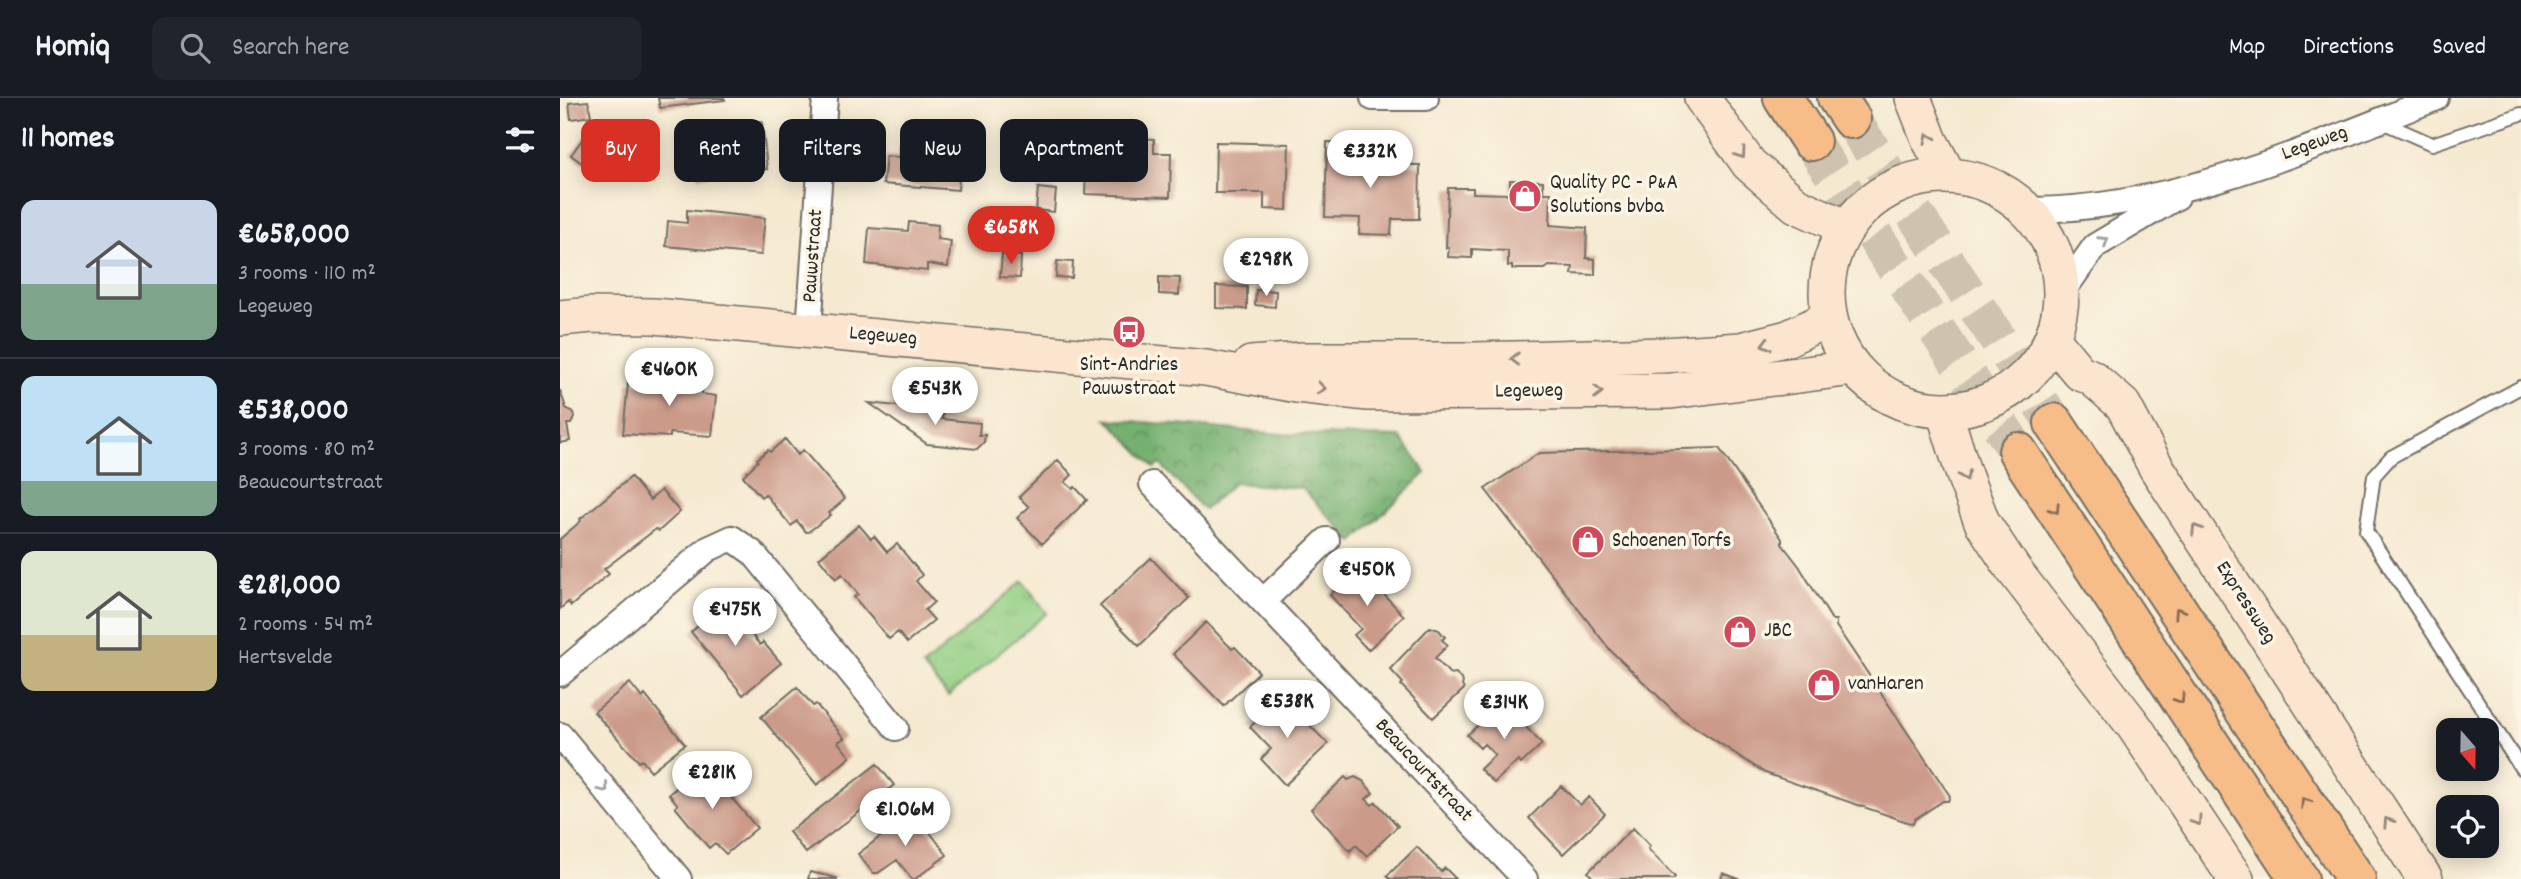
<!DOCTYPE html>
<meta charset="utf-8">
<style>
body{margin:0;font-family:Dekko,sans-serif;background:#20242c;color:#f1f3f6;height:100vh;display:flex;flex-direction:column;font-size:26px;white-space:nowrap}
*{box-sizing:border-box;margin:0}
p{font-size:23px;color:#9ea1a6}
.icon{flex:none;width:38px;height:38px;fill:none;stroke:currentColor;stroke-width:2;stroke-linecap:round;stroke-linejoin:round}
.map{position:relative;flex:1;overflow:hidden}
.drawer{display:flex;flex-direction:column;background:#171b24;width:560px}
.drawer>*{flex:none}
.banner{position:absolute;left:21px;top:21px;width:665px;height:63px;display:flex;gap:14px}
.needle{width:46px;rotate:160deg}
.controls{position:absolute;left:1876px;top:620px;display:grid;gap:14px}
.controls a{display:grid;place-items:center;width:63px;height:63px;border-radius:14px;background:#171b24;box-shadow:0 4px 18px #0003;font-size:35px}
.price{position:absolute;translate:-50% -60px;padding:0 16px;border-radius:24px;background:#fff;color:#222;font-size:23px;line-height:46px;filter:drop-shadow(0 2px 4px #0008)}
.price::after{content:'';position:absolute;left:50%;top:42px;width:21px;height:16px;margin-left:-10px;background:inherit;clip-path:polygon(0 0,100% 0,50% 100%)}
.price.on{background:#d93025;color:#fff}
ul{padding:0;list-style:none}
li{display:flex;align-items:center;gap:21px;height:175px;padding:0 21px}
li+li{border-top:2px solid #363941}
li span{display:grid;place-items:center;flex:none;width:196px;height:140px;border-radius:14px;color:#555}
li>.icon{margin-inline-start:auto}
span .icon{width:84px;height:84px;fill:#fffc;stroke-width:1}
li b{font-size:30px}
h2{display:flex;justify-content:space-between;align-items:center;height:84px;padding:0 21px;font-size:30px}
.chip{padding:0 24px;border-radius:14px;background:#171b24;box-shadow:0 4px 18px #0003;font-size:24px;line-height:63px}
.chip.on{background:#d93025;color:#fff}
header{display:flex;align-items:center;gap:42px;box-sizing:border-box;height:98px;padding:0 35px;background:#171b24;border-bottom:2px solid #363941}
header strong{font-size:33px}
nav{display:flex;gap:38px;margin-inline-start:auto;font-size:24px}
.search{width:490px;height:63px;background:#20242c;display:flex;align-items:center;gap:18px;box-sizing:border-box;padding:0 24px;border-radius:14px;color:#9ea1a6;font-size:26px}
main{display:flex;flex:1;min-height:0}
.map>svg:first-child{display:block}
.grass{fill:url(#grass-tufts);stroke:#5e7c56;stroke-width:2}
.forest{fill:url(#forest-crowns);stroke:#506e4e;stroke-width:2}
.building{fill:#cb9a89}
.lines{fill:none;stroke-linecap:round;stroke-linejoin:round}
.highway-tunnel{stroke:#cdc3af;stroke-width:38;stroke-dasharray:38 19;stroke-linecap:butt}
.lane-casing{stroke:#726e65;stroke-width:16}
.street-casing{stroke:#726e65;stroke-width:28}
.secondary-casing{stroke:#726e65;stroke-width:38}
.highway-casing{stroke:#726e65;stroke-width:42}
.lane{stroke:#fff;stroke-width:12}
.street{stroke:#fff;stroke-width:24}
.secondary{stroke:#fce5cf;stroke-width:35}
.highway{stroke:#f7bd88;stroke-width:38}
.oneway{stroke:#94887d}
.oneway2{stroke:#a0a0a0}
.oneway3{stroke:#876d55}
.labels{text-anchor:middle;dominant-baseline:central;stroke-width:7;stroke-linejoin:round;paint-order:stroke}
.street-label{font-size:21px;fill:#2b2b2b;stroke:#fcf5e5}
.poi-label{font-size:21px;fill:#2b2b2b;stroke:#fcf5e5;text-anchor:start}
</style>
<header>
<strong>Homiq</strong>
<div class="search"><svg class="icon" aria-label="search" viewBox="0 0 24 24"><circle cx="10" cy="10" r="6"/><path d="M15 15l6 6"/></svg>Search here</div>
<nav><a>Map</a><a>Directions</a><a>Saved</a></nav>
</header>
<main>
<section class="drawer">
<h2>11 homes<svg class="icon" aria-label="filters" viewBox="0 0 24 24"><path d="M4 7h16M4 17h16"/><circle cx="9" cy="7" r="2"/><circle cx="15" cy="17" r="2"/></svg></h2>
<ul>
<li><span style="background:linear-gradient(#c9d6e8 60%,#7fa58c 0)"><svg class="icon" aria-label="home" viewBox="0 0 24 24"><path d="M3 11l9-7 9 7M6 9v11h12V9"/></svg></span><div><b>€658,000</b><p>3 rooms · 110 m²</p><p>Legeweg</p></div></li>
<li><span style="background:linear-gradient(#bfe0f5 75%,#7fa58c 0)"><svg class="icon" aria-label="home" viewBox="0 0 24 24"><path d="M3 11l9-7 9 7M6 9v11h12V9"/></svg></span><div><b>€538,000</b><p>3 rooms · 80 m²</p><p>Beaucourtstraat</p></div></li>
<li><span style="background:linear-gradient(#dfe7d0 60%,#c2b280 0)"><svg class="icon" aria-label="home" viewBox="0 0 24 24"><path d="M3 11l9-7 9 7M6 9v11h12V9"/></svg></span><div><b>€281,000</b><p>2 rooms · 54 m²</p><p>Hertsvelde</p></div></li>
</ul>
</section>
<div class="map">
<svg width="1961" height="781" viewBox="0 0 1961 781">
<defs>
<pattern id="grass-tufts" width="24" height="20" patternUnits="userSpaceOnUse" patternTransform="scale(1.75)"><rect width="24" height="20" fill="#90cd82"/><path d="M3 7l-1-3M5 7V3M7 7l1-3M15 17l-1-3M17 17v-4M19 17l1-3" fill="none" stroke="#7cb070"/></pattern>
<pattern id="forest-crowns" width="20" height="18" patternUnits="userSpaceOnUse" patternTransform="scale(1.75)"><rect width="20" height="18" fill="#74b070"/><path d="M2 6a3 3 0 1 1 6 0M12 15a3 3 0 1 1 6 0" fill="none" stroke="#5f8f5c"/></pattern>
</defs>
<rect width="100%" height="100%" fill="#fcf5e5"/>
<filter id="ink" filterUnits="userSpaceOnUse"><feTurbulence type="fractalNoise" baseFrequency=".0143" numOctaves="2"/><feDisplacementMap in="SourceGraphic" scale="14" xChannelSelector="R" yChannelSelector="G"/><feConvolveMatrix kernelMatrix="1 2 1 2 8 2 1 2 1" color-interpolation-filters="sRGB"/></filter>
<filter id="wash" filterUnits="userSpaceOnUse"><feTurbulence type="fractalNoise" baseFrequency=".00686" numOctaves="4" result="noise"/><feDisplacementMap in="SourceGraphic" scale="28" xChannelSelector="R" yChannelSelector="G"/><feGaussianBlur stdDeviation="1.57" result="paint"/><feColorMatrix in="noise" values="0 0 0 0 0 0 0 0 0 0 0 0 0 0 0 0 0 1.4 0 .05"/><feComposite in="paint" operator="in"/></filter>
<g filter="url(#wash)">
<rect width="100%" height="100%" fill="#f5e9d0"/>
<!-- grass -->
<path class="grass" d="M463,483l24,32 -99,83 -25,-30z"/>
<!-- forest -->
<path class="forest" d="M547,321l176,15 117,3 26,36 -73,69 -51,-54 -68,-5 -30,27 -44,-46 -5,4z"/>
<g id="blocks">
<!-- building -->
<path class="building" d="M98,0h66l1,2 -65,8z
M28,3l3,15 -20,3 -2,-16z
M202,24l5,47 -69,8 -5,-47z
M379,32l24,2 -5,58 -75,-6 3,-28 13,1 2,-18 37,4z
M26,36l11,9 -14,21 -12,-9z
M545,39l49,2v14h17l-1,44 -85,-3 2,-43h17z
M656,44l73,2 -2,66 -23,-1v-16h-49z
M767,44l35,1 -1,21 59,1 -1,54h-27l-1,16 -32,-1 1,-16 -35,-1z
M950,82l33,1v12h8l-1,32 37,3 -1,30 9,1v16l-23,-1 1,-7 -24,-1 -4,3h-33v-3h-4v-15l-36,-2v9l-24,-1 1,-10 -3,1 2,-60h25v5l37,1z
M478,90l18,2 -2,22 -18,-2z
M127,112l78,8 -4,37 -95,-9 2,-25 19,2z
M349,124l29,3 -1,14 14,2 -3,26 -21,-3v7l-61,-7 3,-36 39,3z
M442,156l19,2 -1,22 -20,-1z
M497,163l16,1 -1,16 -16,-1z
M599,179l21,1 -1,17 -20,-1z
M656,188l31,1v22l-31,-1z
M696,192l20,1 -1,16 -20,-2z
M562,229l19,2 -1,7 -18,-2z
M87,276l56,5 -1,15 14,2 -4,40 -42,-3v4l-47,-3 5,-51 18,1z
M0,292l6,18 7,4 1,5 -3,7h-4l3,17 -10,2z
M309,305l74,8 -1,8 38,4 -1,12h6l-1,7 -7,7 -50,-5z
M225,341l13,16 5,-5 42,49 -16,14 2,2 -23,17h-2l-9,-11 -6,5 -26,-32 -4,3 -18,-21 15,-15 -1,-2 11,-9 2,2z
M1159,350l63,91v5l17,22 33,54h4v6l114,170 -2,5h-5l-28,18 -2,5 -148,-51 -84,-55 -70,-67 -126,-162 54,-36z
M498,362l14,15 -7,7 8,7 2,-2 12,13 -45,44 -25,-26 12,-11 -10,-10z
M71,379l19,23 11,-10 19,22 -21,19 -3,-2 -52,40 5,5 -38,32 -3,-4 -8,7v-70l21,-18 -1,-2z
M299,427l12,14 3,-3 13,16 10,-8 25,31 -6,6 18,21 -9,8 9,10 -27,23 -9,-11 -9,7 -35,-42 4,-3 -16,-20 -6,5 -17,-21z
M591,460l38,40 -50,48 -39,-40z
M799,470l45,48 -36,34 -14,-15 7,-6 -31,-34z
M169,502l17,21 -3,3 17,21 3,-3 18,21 -38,32 -52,-63z
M646,524l26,27 3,-2 24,25 -35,34 -51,-52z
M870,529l9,3 6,7 -3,3 6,5 -13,13 15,16 6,-1 7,9 -1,4 2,3 -31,29 -32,-33 2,-2 -13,-14z
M70,585l12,15 3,-3 40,49 -34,27 -9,-11 -3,2 -45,-50z
M237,589l16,19 3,-2 28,34 -6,4 12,15 -33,28 -56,-68z
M722,599l46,47 -43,41 -24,-26 10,-10 -21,-22z
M943,605l39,41 -21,20 -3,-4 -24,23 -14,-14 15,-14 -11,-11 -4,4 -13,-13z
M317,666l17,21 -88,68 -17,-21z
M144,667l53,63 -31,26 -11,-11 -6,5 -34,-41 3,-2 -9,-11z
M785,679l3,3 7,-3 8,4 10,12 -7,6 6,6 4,-3 22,24 -31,30 -11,-11 -6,6 -39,-42z
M1001,688l19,19 9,-8 16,17 -42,40 -34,-36z
M354,713l33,44 -32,24h-3l-15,-19 -19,13h-5l-15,-19z
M1073,730l17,18 -2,3 27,28 -2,2h-79l-6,-7z
M857,749l24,25 4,-4 11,11h-66l-3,-3z
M250,774l27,6v1h-29z
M1163,775l16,6h-18z"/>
</g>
</g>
<g filter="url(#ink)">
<use href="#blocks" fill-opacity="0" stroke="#726e65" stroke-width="2"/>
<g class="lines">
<!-- highway-tunnel -->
<path class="highway-tunnel" d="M1291,21l203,304
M1251,43l207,311"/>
<defs>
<path id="lane" d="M1822,24l50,22 89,-30
M1961,289l-130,70 -17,19 -8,55 155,237"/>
<path id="street" d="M813,0h53
M1472,112c141,-1 275,-61 404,-112
M1501,196l34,-48 82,-49
M249,232l16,-232
M592,386l373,395
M703,503l64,-61
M0,576l148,-125 24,-11 21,15 143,175
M0,637l119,144"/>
<path id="secondary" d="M1142,0l47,66 47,41 51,23
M1353,0l17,43 19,35
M1267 195a117 117 0 1 1 234 0a117 117 0 1 1-234 0Z
M0,220l32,-3 62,1 552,52 91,17 71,8 303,-2 182,-23
M1492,241l28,34 11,4 32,28 33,62 269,412
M691,266l52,-4h171l189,-5 78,-5 47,-12 41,-20
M1384,313l19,61 19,50 31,47 121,157 102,153"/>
<path id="highway" d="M1223,0l28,43
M1277,0l14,21
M1494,325l302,456
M1458,354l281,427"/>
</defs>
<!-- lane casing -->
<use href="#lane" class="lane-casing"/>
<!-- street casing -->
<use href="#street" class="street-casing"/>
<!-- secondary casing -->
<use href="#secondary" class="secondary-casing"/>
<!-- highway casing -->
<use href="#highway" class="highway-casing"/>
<!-- lane -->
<use href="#lane" class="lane"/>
<!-- street -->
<use href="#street" class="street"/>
<!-- secondary -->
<use href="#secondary" class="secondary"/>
<!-- highway -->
<use href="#highway" class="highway"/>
</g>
<!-- one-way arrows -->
<defs><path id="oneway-chevron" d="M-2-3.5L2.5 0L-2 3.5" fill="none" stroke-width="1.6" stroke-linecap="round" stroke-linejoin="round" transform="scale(1.75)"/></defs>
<g class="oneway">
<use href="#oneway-chevron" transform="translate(1369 40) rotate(-114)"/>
<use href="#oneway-chevron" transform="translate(1181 56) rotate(55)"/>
<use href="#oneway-chevron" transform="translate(1206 246) rotate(165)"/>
<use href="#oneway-chevron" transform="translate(955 261) rotate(179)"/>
<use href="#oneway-chevron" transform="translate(761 290) rotate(6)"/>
<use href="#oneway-chevron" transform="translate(1038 294) rotate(-1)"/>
<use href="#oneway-chevron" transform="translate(1405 378) rotate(70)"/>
<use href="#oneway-chevron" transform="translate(1636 431) rotate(-123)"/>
<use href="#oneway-chevron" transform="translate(1637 723) rotate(56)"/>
<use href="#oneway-chevron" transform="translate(1828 724) rotate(-123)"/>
</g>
<g class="oneway2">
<use href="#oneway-chevron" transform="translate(1544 143) rotate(-33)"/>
<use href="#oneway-chevron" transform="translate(44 690) rotate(50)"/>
</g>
<g class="oneway3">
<use href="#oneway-chevron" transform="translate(1495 411) rotate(57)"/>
<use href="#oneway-chevron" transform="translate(1619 514) rotate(-123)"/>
<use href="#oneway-chevron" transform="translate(1620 601) rotate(57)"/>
<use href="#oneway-chevron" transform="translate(1745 704) rotate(-123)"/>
</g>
</g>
<!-- icons -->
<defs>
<symbol id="shop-disc" viewBox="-11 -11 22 22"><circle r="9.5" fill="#d1495b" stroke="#fcf5e5"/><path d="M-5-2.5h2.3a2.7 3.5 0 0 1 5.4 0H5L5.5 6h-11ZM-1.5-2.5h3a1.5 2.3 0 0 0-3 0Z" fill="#fff"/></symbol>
<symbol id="bus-disc" viewBox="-11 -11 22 22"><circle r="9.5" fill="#d1495b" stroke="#fcf5e5"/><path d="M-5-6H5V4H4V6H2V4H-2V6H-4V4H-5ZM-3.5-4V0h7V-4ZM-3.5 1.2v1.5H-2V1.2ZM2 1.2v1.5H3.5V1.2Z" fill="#fff"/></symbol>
</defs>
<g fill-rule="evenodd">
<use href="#shop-disc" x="946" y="79" width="38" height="38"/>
<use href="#bus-disc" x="550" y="215" width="38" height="38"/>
<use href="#shop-disc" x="1009" y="425" width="38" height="38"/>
<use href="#shop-disc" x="1161" y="515" width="38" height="38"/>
<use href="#shop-disc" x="1245" y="568" width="38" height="38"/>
</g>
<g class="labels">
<!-- street labels -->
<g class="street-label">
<text transform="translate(1755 46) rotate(-20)">Legeweg</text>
<text transform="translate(254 158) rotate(-86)">Pauwstraat</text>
<text transform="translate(323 239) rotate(5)">Legeweg</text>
<text transform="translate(969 294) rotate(-1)">Legeweg</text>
<text transform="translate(1685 505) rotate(57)">Expressweg</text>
<text transform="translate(863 673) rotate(47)">Beaucourtstraat</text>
</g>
<!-- poi labels -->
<g class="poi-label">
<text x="990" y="86">Quality PC - P&amp;A<tspan x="990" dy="24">Solutions bvba</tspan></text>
<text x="569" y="268" text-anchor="middle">Sint-Andries<tspan x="569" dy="24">Pauwstraat</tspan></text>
<text x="1052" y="444">Schoenen Torfs</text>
<text x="1204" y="534">JBC</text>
<text x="1288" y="587">vanHaren</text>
</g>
</g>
</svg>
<div class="controls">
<a><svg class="needle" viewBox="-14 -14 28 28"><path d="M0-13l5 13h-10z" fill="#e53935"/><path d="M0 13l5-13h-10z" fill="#9ea1a6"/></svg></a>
<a><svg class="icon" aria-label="locate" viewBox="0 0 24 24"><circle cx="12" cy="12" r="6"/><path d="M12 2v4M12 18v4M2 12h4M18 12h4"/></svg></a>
</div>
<b class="price" style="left:810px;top:92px">€332K</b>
<b class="price on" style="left:451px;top:168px">€658K</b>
<b class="price" style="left:706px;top:200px">€298K</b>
<b class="price" style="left:109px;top:310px">€460K</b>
<b class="price" style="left:375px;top:329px">€543K</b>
<b class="price" style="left:807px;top:510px">€450K</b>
<b class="price" style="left:175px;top:550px">€475K</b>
<b class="price" style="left:727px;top:642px">€538K</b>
<b class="price" style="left:944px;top:643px">€314K</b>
<b class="price" style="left:152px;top:713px">€281K</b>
<b class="price" style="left:345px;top:750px">€1.06M</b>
<div class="banner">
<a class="chip on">Buy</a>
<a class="chip">Rent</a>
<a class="chip">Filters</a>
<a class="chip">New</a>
<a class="chip">Apartment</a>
</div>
</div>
</main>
